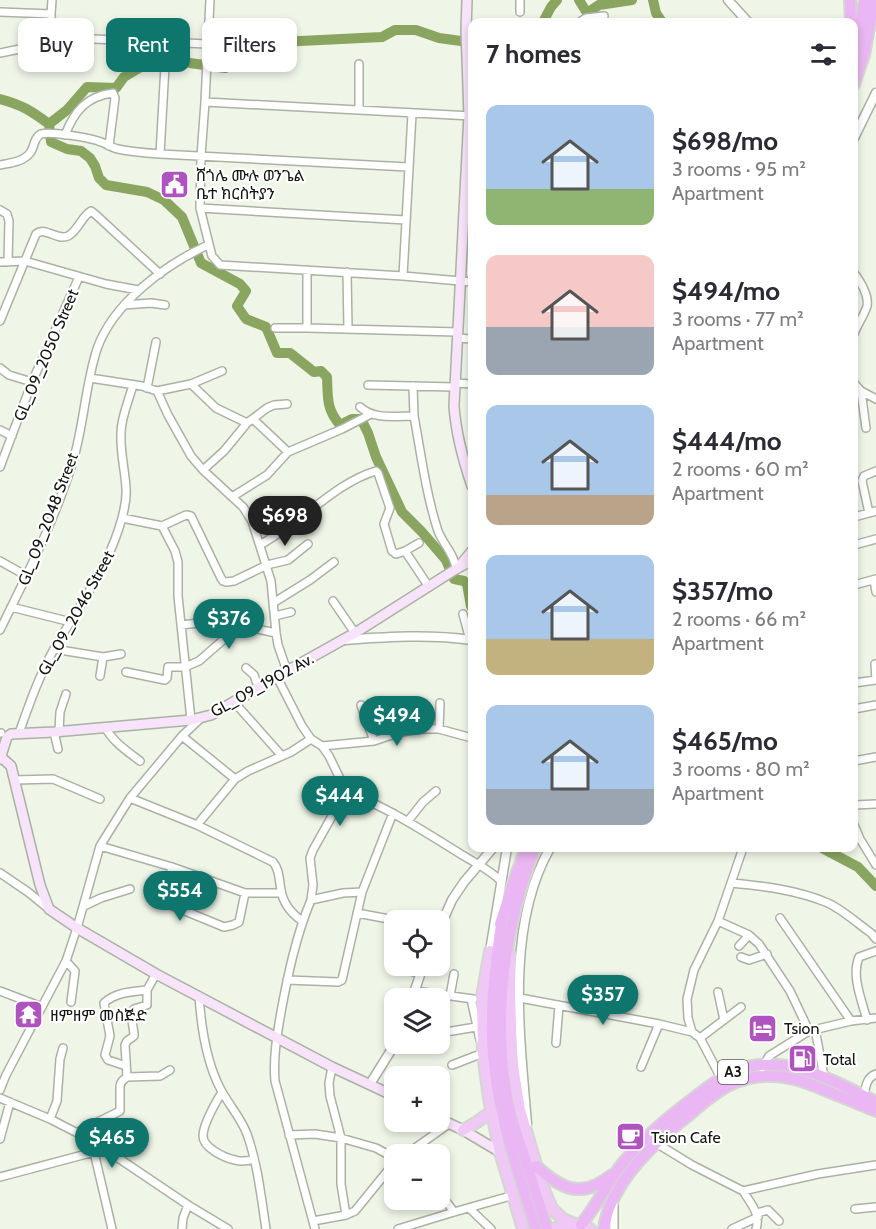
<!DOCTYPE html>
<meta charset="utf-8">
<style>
body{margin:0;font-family:Cabin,"Noto Sans Ethiopic",sans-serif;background:#f7f7f7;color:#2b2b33;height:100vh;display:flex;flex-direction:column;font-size:22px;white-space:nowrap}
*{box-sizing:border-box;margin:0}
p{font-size:20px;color:#7c7c81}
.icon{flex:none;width:33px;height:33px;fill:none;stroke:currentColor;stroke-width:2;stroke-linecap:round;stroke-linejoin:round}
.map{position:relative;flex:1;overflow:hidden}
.drawer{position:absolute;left:468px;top:18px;width:390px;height:834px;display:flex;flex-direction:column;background:#fff;border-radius:12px;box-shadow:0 3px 9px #0003}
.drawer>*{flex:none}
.banner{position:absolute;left:18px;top:18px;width:360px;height:54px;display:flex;gap:12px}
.fabs{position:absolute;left:384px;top:910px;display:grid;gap:12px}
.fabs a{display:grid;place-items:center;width:66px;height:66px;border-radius:12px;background:#fff;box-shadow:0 3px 9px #0003;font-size:30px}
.price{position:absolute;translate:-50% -51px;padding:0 14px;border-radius:21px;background:#0f766e;color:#fff;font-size:20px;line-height:39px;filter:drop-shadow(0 2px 3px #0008)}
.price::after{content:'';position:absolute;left:50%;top:36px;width:18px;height:14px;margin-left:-9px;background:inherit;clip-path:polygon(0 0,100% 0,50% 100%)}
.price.current{background:#222;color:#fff}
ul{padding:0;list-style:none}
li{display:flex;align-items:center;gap:18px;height:150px;padding:0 18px}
li span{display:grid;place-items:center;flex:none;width:168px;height:120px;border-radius:12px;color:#555}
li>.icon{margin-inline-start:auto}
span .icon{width:72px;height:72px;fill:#fffc;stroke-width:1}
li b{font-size:26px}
h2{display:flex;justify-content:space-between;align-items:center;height:72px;padding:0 18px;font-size:26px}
.tag{padding:0 21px;border-radius:12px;background:#fff;box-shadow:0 3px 9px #0003;font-size:21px;line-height:54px}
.tag.current{background:#0f766e;color:#fff}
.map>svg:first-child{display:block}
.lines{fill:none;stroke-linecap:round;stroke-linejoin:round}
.river{stroke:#89a55f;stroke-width:10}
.minor-casing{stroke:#abb2a4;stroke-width:10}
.tertiary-casing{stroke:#abb2a4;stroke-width:11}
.secondary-casing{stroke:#abb2a4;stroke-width:12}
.primary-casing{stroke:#d5d5d4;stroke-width:14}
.trunk-casing{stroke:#d5d5d4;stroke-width:14}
.minor{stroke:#fff;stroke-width:7}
.tertiary{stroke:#fff;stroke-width:8}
.secondary{stroke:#f7e3fa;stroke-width:9}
.primary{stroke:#efc8f6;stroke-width:10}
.trunk{stroke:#eab6f3;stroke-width:10}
.labels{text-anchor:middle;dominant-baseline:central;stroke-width:4.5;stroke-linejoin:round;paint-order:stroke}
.shield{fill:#fff;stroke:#5a5b58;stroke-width:1.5}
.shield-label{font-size:15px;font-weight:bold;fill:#131510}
.poi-label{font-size:16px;fill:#131510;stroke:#fff;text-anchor:start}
.street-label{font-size:16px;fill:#131510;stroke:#fff}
</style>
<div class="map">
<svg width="876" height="1229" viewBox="0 0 876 1229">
<rect width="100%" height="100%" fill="#eff5e7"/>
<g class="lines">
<!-- river -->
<path class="river" d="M579,0l8,13 12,-8 33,-5
M653,0l3,13 6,9
M543,22l8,-15 6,-7
M0,99c22,6 30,11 49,25l2,18 16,7 14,2 9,7 5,8 4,12 7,7 41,7 17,8 18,17 19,46 39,21 6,7 -9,15 9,13 20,8 11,26h13l24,19 7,-1 6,6c1,20 -1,32 13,48l12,-6h9l7,14 8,24 26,55 20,20 24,28 8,19 10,2 3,3 4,22 1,2
M49,124l18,-14 20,-23 29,1 8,-11 22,-13 36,-4 8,3 35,5 36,-13 19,-13 102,-5 13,-7h21l23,8 22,3 11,3
M822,848l36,19 18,19"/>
<defs>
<path id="minor" d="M52,0l-1,14 1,26 19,-2 137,6
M210,0l-5,102 -4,54 -1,52 12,48 8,9 183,11 69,6
M0,12l51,2
M520,12v-12
M580,22l6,-4 18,-2
M0,53l29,-6 23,-7
M165,66l-5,88 248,13
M205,102l267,14
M359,110v-46
M65,135c9,-23 21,-39 48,-42l2,5 -6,48
M0,165c10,-2 23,-3 30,-12 5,-6 3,-15 11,-19 9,-3 51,4 60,8 6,2 11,6 17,7 14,3 28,4 42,5
M200,208l206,12
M0,210l7,4 2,7 -1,41
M0,262l25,-1 81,23 32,6
M307,270v58l150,4
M347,272l1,57
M854,273c6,8 15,22 13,33 -2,8 -10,19 -13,28
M403,276l9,-162
M124,305l27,-2 14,2
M0,321l36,-87c10,-8 20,7 32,2 10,-5 13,-19 23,-25l4,3 65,60
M275,328h32
M457,338l15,1
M0,368l9,7 23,7
M90,378l52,8 15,5 34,-7 31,-13
M455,383l17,1
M854,383l7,8 15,8
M191,384l25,24 31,15
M368,385l87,2
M413,386l1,30
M147,388l9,-46
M157,391l11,24 23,41 12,14 40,37 9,14 19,60 5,52 2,12 9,26
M861,391l5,37
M360,407c14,13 36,9 54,9 7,38 12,78 24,115 5,13 17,24 18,38
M253,419l35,33
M0,430l12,6
M0,467l32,-85 47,-105
M203,470l21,-19 23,-28 20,-15 7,-3 13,-1
M232,497l35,-22 21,-23 54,-23 29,-15
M869,513l-7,-32 2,-5 12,-5
M854,517l22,-6
M122,518l40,8 13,25 3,11v34l13,124
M162,526l24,-11 5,1 30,62 2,3 3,1 8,-1 33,-16 21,-5 20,-16
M260,545c10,-6 19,-12 28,-18 27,-19 56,-47 88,-56l2,2 12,35 -6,16 8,27 4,3 9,-3 24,36
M854,545l22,-6
M405,551l14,-8
M0,561l27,15
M874,580l2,12
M854,585l22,-6
M333,601l22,32
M273,603l37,-23 24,-18
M11,607l60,15
M463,614l7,26
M275,616l16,-4
M181,625l18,-2
M0,630c27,-55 55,-110 73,-169 11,-36 12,-75 24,-112 16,-46 68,-84 111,-104
M54,649l49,8 -3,19
M103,657l18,-3
M875,664l1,16
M246,668l8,7 4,12
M126,672l39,8 2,-2 1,-11h17l14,-6 39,-34h10l28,6
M277,677l25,49 9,13 11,7 7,10 17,35c40,16 76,39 113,62 14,9 30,16 42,28
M854,683l22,-3
M234,702l48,54
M361,705l13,36
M854,709l22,-4
M105,727c8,15 22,24 35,34
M439,729l1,-26
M59,731l1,-19 6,-18
M54,732l4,17
M401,732l1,-17
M0,733h1
M19,733c10,-28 20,-57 35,-84 23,-40 51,-77 65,-121 4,-12 8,-27 7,-40 -1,-18 -6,-36 -5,-55 0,-16 8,-33 12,-48
M182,736l53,43
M322,746l52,-5 27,-9 21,-3h17l33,9
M854,761l22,-4
M15,780l38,-1 47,20
M346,791l-33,59 -3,8 3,27 -2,15 32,-7 19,-1
M130,798l67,27 76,37c7,8 6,19 8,28 2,14 10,23 21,31
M854,805l22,-1
M408,821l15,-19 13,-11
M197,825l38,-46 13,-8 43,-19 20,-13
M854,825l6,14 16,26
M100,846l72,21 73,26h36
M172,867l-7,30v4l3,3 56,23 9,-2 6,-3 6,-29
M0,873l28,19 21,17
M731,883c33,3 66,7 97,20 15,7 29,20 43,30l5,6
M311,900c-15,36 -23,74 -30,112 -4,23 -8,46 -6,69l40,148
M84,906l17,-8 29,-9
M357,913l32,6 2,3v35l3,9
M780,918l71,103
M718,921l31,14 10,9 31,47 19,40
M739,946l10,-11
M741,957l8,3 18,-6
M66,961l9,10 -4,31
M395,966l25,8
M287,980l51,2 4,-2 20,-88 31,-79
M0,991l42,16
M415,991l58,8
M718,992l6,28
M199,996c2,29 8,68 22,94 8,15 20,28 26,44 11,31 14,63 19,95
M450,996l4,-22
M520,998l139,26 33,8
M471,999l9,41
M867,1020c-5,-19 -16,-44 -8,-63l17,-6
M815,1029l9,48
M440,1033l36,-6
M700,1038l41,-31
M556,1043l3,-38
M452,1065l31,-12 -1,-2
M126,1066l-18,-6 -3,-5 5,-19 -6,-33c12,-11 27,-11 43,-13l9,-16
M332,1067l-3,16 1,13 11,42v46l5,31
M641,1067l18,-43
M762,1068l7,-12 40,-25 42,-10 25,-3
M127,1077l-2,-32 2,-4 7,-5v-2l-3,-21 3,-4 13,-4v-15
M721,1078l-21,-40 -8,-6 -4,-14 -1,-19 7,-29 24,-49 25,-73
M0,1090l6,-15 60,-114 11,-33 23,-82 30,-48 52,-62 19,-18
M222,1092c-6,10 -19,33 -19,44 0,12 22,22 32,24 6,2 13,1 19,-1
M0,1098l50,21 43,22 95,64 40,24
M863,1099c3,-10 2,-21 13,-25
M50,1119l7,-18 3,-42 3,-11
M78,1132l42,-21v-25c1,-5 3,-6 7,-9l33,-1 10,-6
M289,1135l26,-1 26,4 35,10 11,6 7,9
M0,1139l10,-37
M93,1141l1,11 18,77
M656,1143l36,22 51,26
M405,1155l44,-31
M0,1177l94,-25
M743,1191l75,-17 58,-9
M743,1191c8,13 18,23 13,38
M440,1193l14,19
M469,1208l22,21
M855,1209l21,-2
M757,1213l11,-3 11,11
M313,1221l33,-6 9,-4 39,-48
M182,1229l1,-11 5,-13
M398,1229l56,-17 60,-17
M614,1229v-24
M732,1229l26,-12"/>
<path id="tertiary" d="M728,0l20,22
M854,138l22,-45
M343,640c45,-3 85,-6 129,0
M440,927l12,-27 12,-18 29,-34
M490,951l17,-103
M412,999l11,-33
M370,1084l25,-40
M527,1124c-7,-88 -22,-197 23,-276"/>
<path id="secondary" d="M467,0l-1,30 3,85 -15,291c2,28 9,54 18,80
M462,563l10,-12
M1,757l10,9 29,119 9,24 28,19 79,46 176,93 62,29
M0,759l7,-22 4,-3 43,-2 137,-12 20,-5 76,-44 68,-38 101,-64 16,-9
M440,1119l23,11 37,22"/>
<path id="primary" d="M490,951l-8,46 1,56 6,45 11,54 23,77
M510,955v39l2,66 8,50 22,75 10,24 11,10 9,4
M463,1130l14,-8 14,-10
M554,1229l18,-6 18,6"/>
<path id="trunk" d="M850,0l1,22
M854,52l11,-52
M854,84l10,-29 10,-55
M535,848c-31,76 -43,173 -27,255 4,18 10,35 16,52 8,25 15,49 23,74
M502,918c-6,40 -11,79 -10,119 2,66 24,129 44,192
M500,924l13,-40 13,-36
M536,1166c26,24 46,33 76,9
M581,1225c14,-18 25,-38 38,-57 22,-29 51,-52 80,-74 13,-9 24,-19 39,-24 13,-5 26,-6 40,-5 35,3 67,22 98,37
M604,1229c6,-47 51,-87 86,-115 14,-12 29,-25 46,-32 11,-4 23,-7 36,-6 24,0 47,12 70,21 11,5 23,9 34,14"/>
</defs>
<!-- minor casing -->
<use href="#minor" class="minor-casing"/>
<!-- tertiary casing -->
<use href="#tertiary" class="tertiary-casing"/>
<!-- secondary casing -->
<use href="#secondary" class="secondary-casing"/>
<!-- primary casing -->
<use href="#primary" class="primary-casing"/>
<!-- trunk casing -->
<use href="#trunk" class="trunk-casing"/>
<!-- minor -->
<use href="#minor" class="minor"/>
<!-- tertiary -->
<use href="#tertiary" class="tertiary"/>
<!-- secondary -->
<use href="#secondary" class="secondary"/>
<!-- primary -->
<use href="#primary" class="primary"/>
<!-- trunk -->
<use href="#trunk" class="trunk"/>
</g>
<!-- icons -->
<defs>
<symbol id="civic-square" viewBox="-11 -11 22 22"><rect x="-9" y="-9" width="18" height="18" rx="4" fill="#af53be" stroke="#fff"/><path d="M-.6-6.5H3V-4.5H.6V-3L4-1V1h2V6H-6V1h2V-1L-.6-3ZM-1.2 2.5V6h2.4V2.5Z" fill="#fff"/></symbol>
<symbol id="temple-square" viewBox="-11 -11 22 22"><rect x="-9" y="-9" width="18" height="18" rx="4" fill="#af53be" stroke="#fff"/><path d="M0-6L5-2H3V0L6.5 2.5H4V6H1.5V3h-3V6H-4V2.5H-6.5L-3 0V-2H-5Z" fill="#fff"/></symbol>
<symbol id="hotel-square" viewBox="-11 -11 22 22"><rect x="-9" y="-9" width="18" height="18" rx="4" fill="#af53be" stroke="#fff"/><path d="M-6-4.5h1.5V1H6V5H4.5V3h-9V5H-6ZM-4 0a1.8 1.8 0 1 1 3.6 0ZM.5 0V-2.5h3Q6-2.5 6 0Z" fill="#fff"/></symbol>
<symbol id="fuel-square" viewBox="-11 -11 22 22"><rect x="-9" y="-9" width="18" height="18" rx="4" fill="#af53be" stroke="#fff"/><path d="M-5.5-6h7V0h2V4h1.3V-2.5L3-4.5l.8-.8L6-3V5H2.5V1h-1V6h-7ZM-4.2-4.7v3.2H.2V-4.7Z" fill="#fff"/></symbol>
<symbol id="cafe-square" viewBox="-11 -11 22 22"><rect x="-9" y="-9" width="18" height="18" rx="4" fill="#af53be" stroke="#fff"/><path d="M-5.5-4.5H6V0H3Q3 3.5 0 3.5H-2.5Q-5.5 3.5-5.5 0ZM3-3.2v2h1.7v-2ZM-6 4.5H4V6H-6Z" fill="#fff"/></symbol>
</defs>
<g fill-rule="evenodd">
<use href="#civic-square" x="158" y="168" width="33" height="33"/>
<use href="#temple-square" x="12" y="998" width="33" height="33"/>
<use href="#hotel-square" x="746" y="1012" width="33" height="33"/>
<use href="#fuel-square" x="786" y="1042" width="33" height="33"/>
<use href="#cafe-square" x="614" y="1120" width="33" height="33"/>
</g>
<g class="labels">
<!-- shield labels -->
<rect class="shield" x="718" y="1060" width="30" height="24" rx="4.5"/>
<g class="shield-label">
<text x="733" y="1072">A3</text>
</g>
<!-- poi labels -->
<g class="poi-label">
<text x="196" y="175">ሸጎሌ ሙሉ ወንጌል<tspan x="196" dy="18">ቤተ ክርስትያን</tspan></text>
<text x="50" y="1015">ዘምዘም መስጅድ</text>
<text x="784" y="1028">Tsion</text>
<text x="823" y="1059">Total</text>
<text x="651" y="1137">Tsion Cafe</text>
</g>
<!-- street labels -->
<g class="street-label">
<text transform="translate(46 355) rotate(-67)">GL_09_2050 Street</text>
<text transform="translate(48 519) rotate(-69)">GL_09_2048 Street</text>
<text transform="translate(76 613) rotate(-61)">GL_09_2046 Street</text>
<text transform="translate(262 685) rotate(-29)">GL_09_1902 Av.</text>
</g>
</g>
</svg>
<div class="fabs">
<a><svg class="icon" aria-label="locate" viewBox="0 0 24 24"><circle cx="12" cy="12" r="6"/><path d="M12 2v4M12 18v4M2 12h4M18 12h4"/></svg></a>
<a><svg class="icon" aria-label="layers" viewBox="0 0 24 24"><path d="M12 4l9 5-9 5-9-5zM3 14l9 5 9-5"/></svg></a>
<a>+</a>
<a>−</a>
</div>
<b class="price current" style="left:285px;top:547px">$698</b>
<b class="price" style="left:229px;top:650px">$376</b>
<b class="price" style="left:397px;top:747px">$494</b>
<b class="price" style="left:340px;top:827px">$444</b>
<b class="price" style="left:180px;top:922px">$554</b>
<b class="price" style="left:603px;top:1026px">$357</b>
<b class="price" style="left:112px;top:1169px">$465</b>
<div class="banner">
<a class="tag">Buy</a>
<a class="tag current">Rent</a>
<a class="tag">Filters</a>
</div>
<section class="drawer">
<h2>7 homes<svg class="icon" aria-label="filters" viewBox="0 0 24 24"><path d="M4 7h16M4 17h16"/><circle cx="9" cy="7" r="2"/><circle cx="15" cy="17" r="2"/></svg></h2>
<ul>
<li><span style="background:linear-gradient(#a9c7e8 70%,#8fb573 0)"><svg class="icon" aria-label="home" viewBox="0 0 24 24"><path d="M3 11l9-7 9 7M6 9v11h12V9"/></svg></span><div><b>$698/mo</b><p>3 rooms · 95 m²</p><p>Apartment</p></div></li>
<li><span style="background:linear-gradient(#f6c9c9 60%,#9aa5b1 0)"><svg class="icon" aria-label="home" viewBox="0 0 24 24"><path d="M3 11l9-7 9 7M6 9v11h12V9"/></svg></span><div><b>$494/mo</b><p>3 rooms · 77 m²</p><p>Apartment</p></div></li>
<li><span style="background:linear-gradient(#a9c7e8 75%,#b9a48a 0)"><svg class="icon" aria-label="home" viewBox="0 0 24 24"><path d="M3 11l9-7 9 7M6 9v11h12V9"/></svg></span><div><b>$444/mo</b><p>2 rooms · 60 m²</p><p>Apartment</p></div></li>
<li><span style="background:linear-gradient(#a9c7e8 70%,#c2b280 0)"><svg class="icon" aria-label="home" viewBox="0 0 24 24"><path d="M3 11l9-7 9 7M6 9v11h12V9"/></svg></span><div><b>$357/mo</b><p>2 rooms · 66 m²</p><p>Apartment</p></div></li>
<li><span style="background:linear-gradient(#a9c7e8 70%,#9aa5b1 0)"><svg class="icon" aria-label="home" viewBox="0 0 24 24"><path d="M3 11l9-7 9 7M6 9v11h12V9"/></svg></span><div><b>$465/mo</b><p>3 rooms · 80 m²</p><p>Apartment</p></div></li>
</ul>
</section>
</div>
